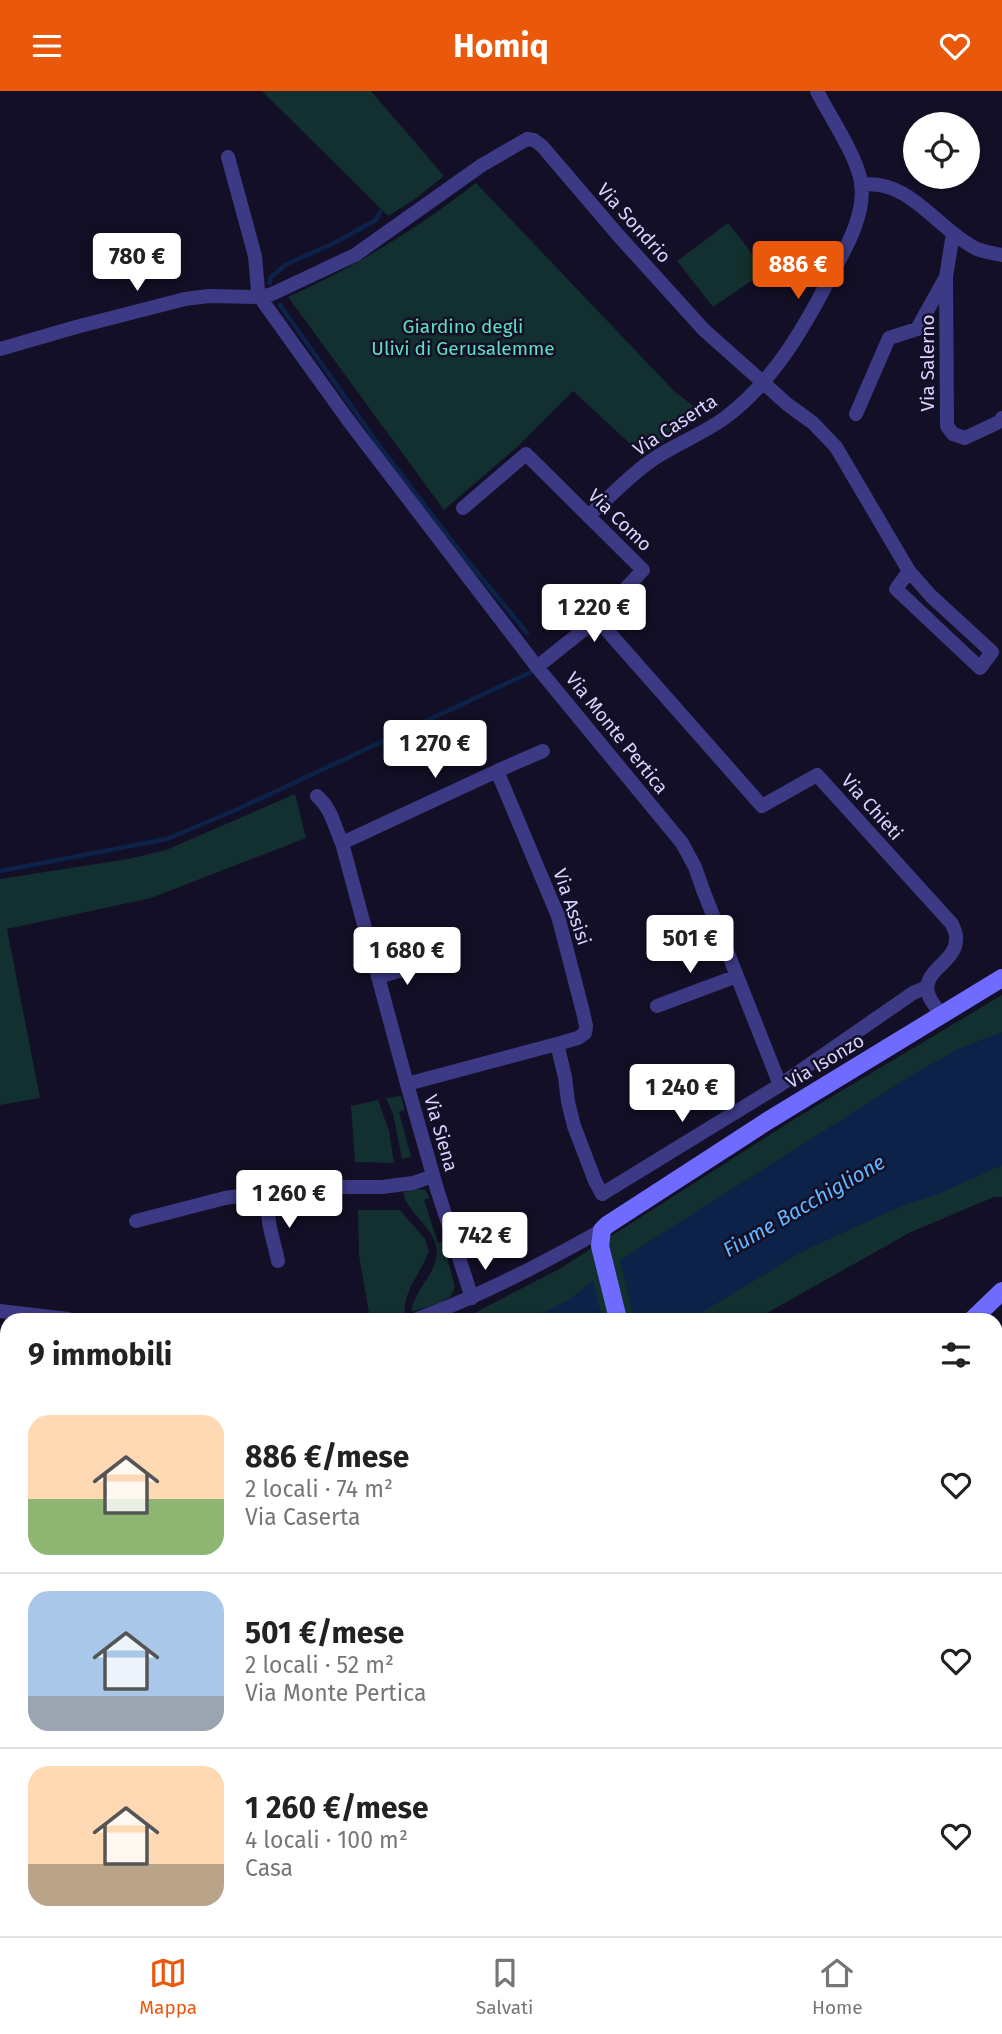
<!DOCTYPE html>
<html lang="it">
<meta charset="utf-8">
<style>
body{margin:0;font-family:"Fira Sans",sans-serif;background:#f2f2f2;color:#222;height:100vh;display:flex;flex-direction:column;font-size:26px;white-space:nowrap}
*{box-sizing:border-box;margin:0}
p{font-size:23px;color:#767676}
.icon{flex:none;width:38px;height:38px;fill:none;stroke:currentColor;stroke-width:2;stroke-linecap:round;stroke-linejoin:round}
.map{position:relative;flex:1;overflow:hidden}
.drawer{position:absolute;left:0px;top:1222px;width:1003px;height:625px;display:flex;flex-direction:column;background:#fff;border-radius:21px 21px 0 0;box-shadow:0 2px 5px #0004}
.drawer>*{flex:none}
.tools{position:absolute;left:903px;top:21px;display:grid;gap:14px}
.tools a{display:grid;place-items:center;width:77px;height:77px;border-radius:50%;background:#fff;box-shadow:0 2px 5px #0004;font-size:35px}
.price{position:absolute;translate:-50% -60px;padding:0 16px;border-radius:7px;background:#fff;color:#222;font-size:23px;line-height:46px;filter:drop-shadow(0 2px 4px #0008)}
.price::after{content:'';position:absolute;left:50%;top:42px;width:21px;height:16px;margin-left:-10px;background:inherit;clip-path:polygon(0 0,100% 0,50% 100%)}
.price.selected{background:#ea580c;color:#fff}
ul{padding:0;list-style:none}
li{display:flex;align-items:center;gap:21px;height:175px;padding:0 28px}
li+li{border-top:2px solid #e0e0e0}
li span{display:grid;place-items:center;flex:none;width:196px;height:140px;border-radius:21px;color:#555}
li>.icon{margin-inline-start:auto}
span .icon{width:84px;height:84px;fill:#fffc;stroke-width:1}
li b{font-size:30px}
h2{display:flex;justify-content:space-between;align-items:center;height:84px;padding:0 28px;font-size:30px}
header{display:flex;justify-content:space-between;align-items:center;height:91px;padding:0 28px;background:#ea580c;color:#fff;font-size:32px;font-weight:700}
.tabs{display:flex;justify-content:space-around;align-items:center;height:98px;border-top:2px solid #e0e0e0;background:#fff;font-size:19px;color:#767676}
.tabs a{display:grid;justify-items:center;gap:4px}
.tabs .selected{color:#ea580c}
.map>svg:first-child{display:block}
.green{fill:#12302f}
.water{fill:#0c2248}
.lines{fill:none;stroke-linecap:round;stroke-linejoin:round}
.stream{stroke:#0c2248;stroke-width:4.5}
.canal{stroke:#0c2248;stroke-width:16}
.street{stroke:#3d3a85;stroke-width:14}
.secondary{stroke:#6f6bff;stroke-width:18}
.tram{stroke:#00e5ff;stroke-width:2}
.labels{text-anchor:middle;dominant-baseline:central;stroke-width:5;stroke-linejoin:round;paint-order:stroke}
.street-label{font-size:19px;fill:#d9d4ff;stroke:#130f26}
.park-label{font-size:19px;fill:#5fe0c0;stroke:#130f26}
.water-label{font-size:21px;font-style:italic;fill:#62b6ff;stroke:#130f26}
</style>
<header><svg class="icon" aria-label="menu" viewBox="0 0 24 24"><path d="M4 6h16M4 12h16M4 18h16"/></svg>Homiq<svg class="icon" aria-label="heart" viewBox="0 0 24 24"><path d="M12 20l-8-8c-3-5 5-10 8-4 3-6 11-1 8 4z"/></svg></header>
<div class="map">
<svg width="1002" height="1845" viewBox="0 0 1002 1845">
<rect width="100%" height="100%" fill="#130f26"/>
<!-- green -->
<path class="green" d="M262,0h109l73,85 -29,23 -27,17z
M476,92l199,209 28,21 -62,41 -68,-63 -55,55 -74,64 -156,-213c69,-31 128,-68 188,-114z
M728,132l38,48 -53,36 -36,-46z
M295,703l11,44 -155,60 -144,31 33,169 -40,7v-226l128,-20 38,-9z
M1002,904v202h-8l-83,35 -155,87h-293l98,-51 235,-150z
M401,1005l4,14 -6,2 12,45 -9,2 -9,-45 -7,-16z
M378,1009l11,31 5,32 -39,-1 -4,-56z
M419,1098l6,1 5,8 -6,2 14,43 5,-1 12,45 -5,10 -10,6 -29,9c3,-20 21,-34 25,-54 6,-28 -28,-41 -33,-66z
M358,1119h42l25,29 4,12c-7,21 -27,40 -24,64l-21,4h-14l-11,-64z
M7,1806v33h157l-9,6h-155v-35z
M742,1839h217v6h-216z"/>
<!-- water -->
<path class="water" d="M1002,941v133l-64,29 -36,12 -97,44 -114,69h-57l-14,-59 297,-188 41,-23z
M593,1189l9,39h-71l41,-21z
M0,1261l7,1v117l-7,-3z"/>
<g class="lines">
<!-- stream -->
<path class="stream" d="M270,192v-5l15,-13 51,-23 40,-22 4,-8
M280,214l98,139 84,110 65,79
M0,780l167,-32 71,-30 293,-137"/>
<!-- canal -->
<path class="canal" d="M77,1845l10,-6"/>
<!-- street -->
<path class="street" d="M228,66l27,99 3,34 6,13 84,117 189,247 145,176 13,24 8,23 77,195
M861,94c48,-7 76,44 114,63 8,4 18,5 27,7
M946,186l7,-44
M0,258l76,-22 109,-28 24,-3 52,1 11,-3 83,-39 127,-90 45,-26 7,1 8,6 76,89 86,95 83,74 26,19 23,24 73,124 22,25 61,56 -12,16 -84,-79 13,-18
M856,323l33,-76 28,-9 29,-52 1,149 6,8 12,4 36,-17 1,-3
M463,417l63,-54 117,116 -46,49 -60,48
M588,425c20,-17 39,-38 60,-53 24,-18 54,-28 78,-46 49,-37 79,-91 107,-145 14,-26 33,-59 28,-90 -5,-28 -31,-65 -44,-91
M597,528l165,187 55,-31 135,149c2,5 5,10 4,16 0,23 -37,31 -27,56 3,7 8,13 13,19
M317,705c15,13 17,30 25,47l65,241 30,105 35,109
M342,752l155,-72 46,-20
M378,886l48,-14
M657,915l80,-30
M557,953l8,33 3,25 6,24 21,55 7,13 178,-109 133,-92 14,-6
M407,993l150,-40 21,-6 7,-5 1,-7 -3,-14 -25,-96 -61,-145
M269,1107c-4,21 5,43 9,63
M136,1130l89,-23 14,-2 37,3 25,-8 39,-4h42l31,-4 20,-7
M0,1220l68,8
M417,1228c64,-23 125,-55 185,-89
M996,1436l6,12
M0,1523l7,1
M0,1538l7,-1
M996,1555l6,-44
M996,1739l6,24
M591,1845l1,-6"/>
<!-- secondary -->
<path class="secondary" d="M618,1228l-18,-73 2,-16 5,-5 162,-105 233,-142
M973,1228l29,-28
M0,1559l7,-2
M691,1839l1,6
M189,1845l5,-6"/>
<!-- tram -->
<path class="tram" d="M1002,1294c-9,45 -4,90 0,135
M996,1565l6,-42
M996,1731l6,28"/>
</g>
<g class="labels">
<!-- street labels -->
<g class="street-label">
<text transform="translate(634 132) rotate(48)">Via Sondrio</text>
<text transform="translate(927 272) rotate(-90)">Via Salerno</text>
<text transform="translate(675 334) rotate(-33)">Via Caserta</text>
<text transform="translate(620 429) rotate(44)">Via Como</text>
<text transform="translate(617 642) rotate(51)">Via Monte Pertica</text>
<text transform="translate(872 716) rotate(48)">Via Chieti</text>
<text transform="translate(572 816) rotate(71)">Via Assisi</text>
<text transform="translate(825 970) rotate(-31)">Via Isonzo</text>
<text transform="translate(441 1042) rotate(74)">Via Siena</text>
</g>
<!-- park labels -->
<g class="park-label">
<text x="463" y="235">Giardino degli<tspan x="463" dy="22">Ulivi di Gerusalemme</tspan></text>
</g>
<!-- water labels -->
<g class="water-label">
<text transform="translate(804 1115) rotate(-30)">Fiume Bacchiglione</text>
</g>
</g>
</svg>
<div class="tools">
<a><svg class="icon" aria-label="locate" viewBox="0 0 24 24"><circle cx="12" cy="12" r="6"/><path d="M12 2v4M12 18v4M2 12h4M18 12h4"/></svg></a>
</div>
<b class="price" style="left:137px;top:202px">780 €</b>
<b class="price selected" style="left:798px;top:210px">886 €</b>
<b class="price" style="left:594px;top:553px">1 220 €</b>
<b class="price" style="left:435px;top:689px">1 270 €</b>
<b class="price" style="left:690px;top:884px">501 €</b>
<b class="price" style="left:407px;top:896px">1 680 €</b>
<b class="price" style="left:682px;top:1033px">1 240 €</b>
<b class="price" style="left:289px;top:1139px">1 260 €</b>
<b class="price" style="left:485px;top:1181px">742 €</b>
<section class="drawer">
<h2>9 immobili<svg class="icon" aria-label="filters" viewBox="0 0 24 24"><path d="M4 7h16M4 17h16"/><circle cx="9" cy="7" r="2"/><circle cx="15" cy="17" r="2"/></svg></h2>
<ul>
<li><span style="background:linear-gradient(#ffd9b3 60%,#8fb573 0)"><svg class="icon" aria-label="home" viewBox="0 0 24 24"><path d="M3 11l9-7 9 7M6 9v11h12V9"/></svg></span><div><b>886 €/mese</b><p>2 locali · 74 m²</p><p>Via Caserta</p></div><svg class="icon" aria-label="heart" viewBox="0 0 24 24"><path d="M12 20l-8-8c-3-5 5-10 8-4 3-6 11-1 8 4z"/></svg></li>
<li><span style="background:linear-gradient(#a9c7e8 75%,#9aa5b1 0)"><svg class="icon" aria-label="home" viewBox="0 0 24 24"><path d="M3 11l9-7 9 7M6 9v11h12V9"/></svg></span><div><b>501 €/mese</b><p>2 locali · 52 m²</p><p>Via Monte Pertica</p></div><svg class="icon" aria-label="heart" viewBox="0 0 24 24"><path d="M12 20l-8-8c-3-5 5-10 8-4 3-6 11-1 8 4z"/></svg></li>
<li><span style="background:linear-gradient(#ffd9b3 70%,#b9a48a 0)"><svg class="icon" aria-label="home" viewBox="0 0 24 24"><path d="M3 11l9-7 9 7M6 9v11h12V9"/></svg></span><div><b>1 260 €/mese</b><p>4 locali · 100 m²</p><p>Casa</p></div><svg class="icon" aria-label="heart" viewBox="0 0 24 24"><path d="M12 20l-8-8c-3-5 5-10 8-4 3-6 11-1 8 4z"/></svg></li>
</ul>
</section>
</div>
<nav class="tabs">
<a class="selected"><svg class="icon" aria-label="map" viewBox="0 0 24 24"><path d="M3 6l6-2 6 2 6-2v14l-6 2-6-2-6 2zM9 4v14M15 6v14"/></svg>Mappa</a>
<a><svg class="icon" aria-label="saved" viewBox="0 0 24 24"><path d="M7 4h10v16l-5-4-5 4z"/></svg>Salvati</a>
<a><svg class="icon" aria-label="home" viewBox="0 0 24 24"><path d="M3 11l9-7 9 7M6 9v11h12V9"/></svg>Home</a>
</nav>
